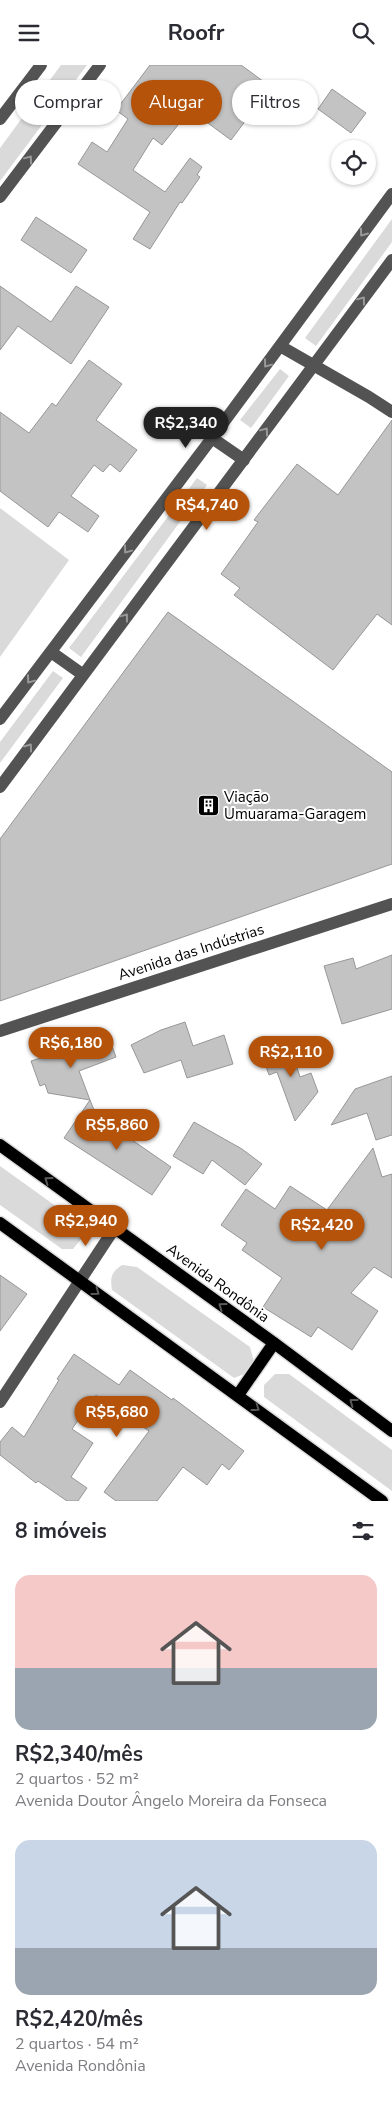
<!DOCTYPE html>
<html lang="pt">
<meta charset="utf-8">
<style>
body{margin:0;font-family:"Nunito Sans",sans-serif;background:#f2f2f3;color:#2b2b33;height:100vh;display:flex;flex-direction:column;font-size:19px;white-space:nowrap}
*{box-sizing:border-box;margin:0}
p{font-size:16px;color:#7c7c81}
.icon{flex:none;width:28px;height:28px;fill:none;stroke:currentColor;stroke-width:2;stroke-linecap:round;stroke-linejoin:round}
.map{position:relative;height:1436px;overflow:hidden}
.side{display:flex;flex-direction:column;background:#fff;flex:1}
.side>*{flex:none}
.top-card{position:absolute;left:15px;top:15px;width:362px;height:45px;display:flex;gap:10px}
.tools{position:absolute;left:331px;top:75px;display:grid;gap:10px}
.tools a{display:grid;place-items:center;width:45px;height:45px;border-radius:50%;background:#fff;box-shadow:0 1px 4px #0004;font-size:25px}
.price{position:absolute;translate:-50% -42px;padding:0 11px;border-radius:18px;background:#b45309;color:#fff;font-size:16px;line-height:32px;filter:drop-shadow(0 1px 2px #0008)}
.price::after{content:'';position:absolute;left:50%;top:30px;width:15px;height:11px;margin-left:-8px;background:inherit;clip-path:polygon(0 0,100% 0,50% 100%)}
.price.on{background:#222;color:#fff}
ul{padding:0;list-style:none}
li{display:grid;align-content:center;gap:10px;height:265px;padding:0 15px}
li span{display:grid;place-items:center;height:155px;border-radius:15px;color:#555}
li>.icon{margin-inline-start:auto}
span .icon{width:90px;height:90px;fill:#fffc;stroke-width:1}
li b{font-size:21px}
h2{display:flex;justify-content:space-between;align-items:center;height:60px;padding:0 15px;font-size:21px}
.chip{padding:0 18px;border-radius:22px;background:#fff;box-shadow:0 1px 4px #0004;font-size:18px;line-height:45px}
.chip.on{background:#b45309;color:#fff}
header{display:flex;justify-content:space-between;align-items:center;height:65px;padding:0 15px;background:#fff;font-size:22px;font-weight:700}
.map>svg:first-child{display:block}
.green{fill:#dadada}
.building{fill:#c3c3c3;stroke:#979797}
.lines{fill:none;stroke-linecap:round;stroke-linejoin:round}
.major-casing{stroke:#dbdbdb;stroke-width:15}
.minor{stroke:#535353;stroke-width:12}
.major{stroke:#000;stroke-width:12}
.oneway{stroke:#989898}
.oneway2{stroke:#595959}
.labels{text-anchor:middle;dominant-baseline:central;stroke-width:4;stroke-linejoin:round;paint-order:stroke}
.poi-label{font-size:15px;fill:#000;stroke:#fff;text-anchor:start}
.street-label{font-size:15px;fill:#000;stroke:#fff}
</style>
<header><svg class="icon" aria-label="menu" viewBox="0 0 24 24"><path d="M4 6h16M4 12h16M4 18h16"/></svg>Roofr<svg class="icon" aria-label="search" viewBox="0 0 24 24"><circle cx="10" cy="10" r="6"/><path d="M15 15l6 6"/></svg></header>
<div class="map">
<svg width="392" height="1436" viewBox="0 0 392 1436">
<rect width="100%" height="100%" fill="#fff"/>
<!-- green -->
<path class="green" d="M61,0h26l-87,116v-33z
M392,154v23l-76,104 -11,-8z
M280,304l9,7 -38,52 -11,-8z
M197,413l10,7 -126,172 -12,-9z
M0,443l69,52 -69,97z
M53,606l10,7 -63,85v-21z
M0,1101l85,61v7l-12,15h-11l-62,-44z
M122,1200l15,2 113,80 4,15 -10,12 -10,4 -122,-88c-2,-12 -1,-18 10,-25z
M275,1309h14l103,76v41l-128,-94v-12z"/>
<!-- building -->
<path class="building" d="M150,0h91l30,22 -40,53 -41,-30 -28,35 -9,-7 -20,32 32,22 25,-34 12,9 -5,8 3,2 -18,26 -2,-1 -30,47 -17,-10 17,-27 -72,-48 14,-22 15,10 21,-33 -12,-9z
M332,24l34,24 -15,20 -33,-24z
M36,152l51,33 -16,23 -50,-33z
M0,221l51,36 25,-36 33,21 -38,57 -53,-38 -18,24z
M89,295l33,24 -26,36 41,30 -17,22 -10,-8 -7,8 -9,-7 -23,31 28,20 -11,16 -29,-20 -11,15 -48,-36v-79l29,21 23,-30 4,3z
M392,355v205l-15,-11 -44,56 -99,-75 6,-7 -19,-14 37,-52 -4,-2 43,-56 41,31z
M168,547l224,160v92l-392,137v-162z
M392,890v54l-50,15 -18,-58 29,-8 3,11z
M185,957l8,24 31,-11 9,29 -46,14 -6,-18 -37,13 -13,-28 30,-15z
M109,973l7,19 -37,14 11,29 -42,-7 -3,-9 -5,2 -9,-25 39,-12 1,3z
M289,978l11,34 11,-4 7,19 -23,29 -18,-49 -8,3 -8,-23z
M392,1011v59l-16,5 -9,-27 -36,12 24,-36z
M90,1035l6,15 75,52 -19,28 -88,-57z
M194,1057l48,27 20,15 -17,21 -33,-25 -9,14 -30,-18z
M373,1083l9,29 10,-3v104l-18,-11 -23,26 27,18 -26,39 -34,-23 -7,10 -48,-30 19,-29 -40,-28 5,-7 -26,-18 25,-36 29,20 15,-23 37,24z
M0,1210l27,19 -27,37z
M74,1289l45,31 11,-15 42,30 1,-2 71,53 -15,19 -7,-6 -15,21 -24,-18 -26,34h-41l-12,-9 45,-61 -53,-36 -24,34 21,14 -22,34 16,11 -9,13h-11l-29,-20 -2,2 -36,-28v-13l12,-15 12,10 35,-57 -2,-1z"/>
<g class="lines">
<defs>
<path id="major" d="M0,1080l274,198 118,88
M0,1158l382,278
M238,1330l36,-52"/>
</defs>
<!-- major casing -->
<use href="#major" class="major-casing"/>
<!-- minor -->
<path class="minor" d="M0,54l41,-54
M0,132l100,-132
M280,281l89,51 23,15
M212,373l32,22
M51,587l31,22
M0,654l212,-281 180,-244
M0,722l392,-527
M0,966l392,-127
M0,1337l114,-173"/>
<!-- major -->
<use href="#major" class="major"/>
</g>
<!-- one-way arrows -->
<defs><path id="oneway-chevron" d="M-2-3.5L2.5 0L-2 3.5" fill="none" stroke-width="1.6" stroke-linecap="round" stroke-linejoin="round" transform="scale(1.25)"/></defs>
<g class="oneway">
<use href="#oneway-chevron" transform="translate(29 94) rotate(-53)"/>
<use href="#oneway-chevron" transform="translate(363 168) rotate(126)"/>
<use href="#oneway-chevron" transform="translate(362 235) rotate(-53)"/>
<use href="#oneway-chevron" transform="translate(267 299) rotate(127)"/>
<use href="#oneway-chevron" transform="translate(265 366) rotate(-53)"/>
<use href="#oneway-chevron" transform="translate(127 485) rotate(127)"/>
<use href="#oneway-chevron" transform="translate(125 552) rotate(-53)"/>
<use href="#oneway-chevron" transform="translate(30 615) rotate(127)"/>
<use href="#oneway-chevron" transform="translate(29 682) rotate(-54)"/>
</g>
<g class="oneway2">
<use href="#oneway-chevron" transform="translate(48 1115) rotate(-144)"/>
<use href="#oneway-chevron" transform="translate(96 1227) rotate(36)"/>
<use href="#oneway-chevron" transform="translate(222 1241) rotate(-144)"/>
<use href="#oneway-chevron" transform="translate(353 1337) rotate(-143)"/>
<use href="#oneway-chevron" transform="translate(256 1343) rotate(36)"/>
</g>
<!-- icons -->
<defs>
<symbol id="building-square" viewBox="-11 -11 22 22"><rect x="-9" y="-9" width="18" height="18" rx="4" fill="#000" stroke="#fff"/><path d="M-4-6H4V6H1V3H-1V6H-4ZM-2.5-4.3h1.7v1.8h-1.7ZM.8-4.3h1.7v1.8H.8ZM-2.5-1h1.7V.8h-1.7ZM.8-1h1.7V.8H.8Z" fill="#fff"/></symbol>
</defs>
<g fill-rule="evenodd">
<use href="#building-square" x="196" y="728" width="25" height="25"/>
</g>
<g class="labels">
<!-- poi labels -->
<g class="poi-label">
<text x="224" y="732">Viação<tspan x="224" dy="17">Umuarama-Garagem</tspan></text>
</g>
<!-- street labels -->
<g class="street-label">
<text transform="translate(191 887) rotate(-18)">Avenida das Indústrias</text>
<text transform="translate(218 1218) rotate(36)">Avenida Rondônia</text>
</g>
</g>
</svg>
<div class="tools">
<a><svg class="icon" aria-label="locate" viewBox="0 0 24 24"><circle cx="12" cy="12" r="6"/><path d="M12 2v4M12 18v4M2 12h4M18 12h4"/></svg></a>
</div>
<b class="price on" style="left:186px;top:384px">R$2,340</b>
<b class="price" style="left:207px;top:466px">R$4,740</b>
<b class="price" style="left:71px;top:1004px">R$6,180</b>
<b class="price" style="left:291px;top:1013px">R$2,110</b>
<b class="price" style="left:117px;top:1086px">R$5,860</b>
<b class="price" style="left:86px;top:1182px">R$2,940</b>
<b class="price" style="left:322px;top:1186px">R$2,420</b>
<b class="price" style="left:117px;top:1373px">R$5,680</b>
<div class="top-card">
<a class="chip">Comprar</a>
<a class="chip on">Alugar</a>
<a class="chip">Filtros</a>
</div>
</div>
<section class="side">
<h2>8 imóveis<svg class="icon" aria-label="filters" viewBox="0 0 24 24"><path d="M4 7h16M4 17h16"/><circle cx="9" cy="7" r="2"/><circle cx="15" cy="17" r="2"/></svg></h2>
<ul>
<li><span style="background:linear-gradient(#f6c9c9 60%,#9aa5b1 0)"><svg class="icon" aria-label="home" viewBox="0 0 24 24"><path d="M3 11l9-7 9 7M6 9v11h12V9"/></svg></span><div><b>R$2,340/mês</b><p>2 quartos · 52 m²</p><p>Avenida Doutor Ângelo Moreira da Fonseca</p></div></li>
<li><span style="background:linear-gradient(#c9d6e8 70%,#9aa5b1 0)"><svg class="icon" aria-label="home" viewBox="0 0 24 24"><path d="M3 11l9-7 9 7M6 9v11h12V9"/></svg></span><div><b>R$2,420/mês</b><p>2 quartos · 54 m²</p><p>Avenida Rondônia</p></div></li>
</ul>
</section>
